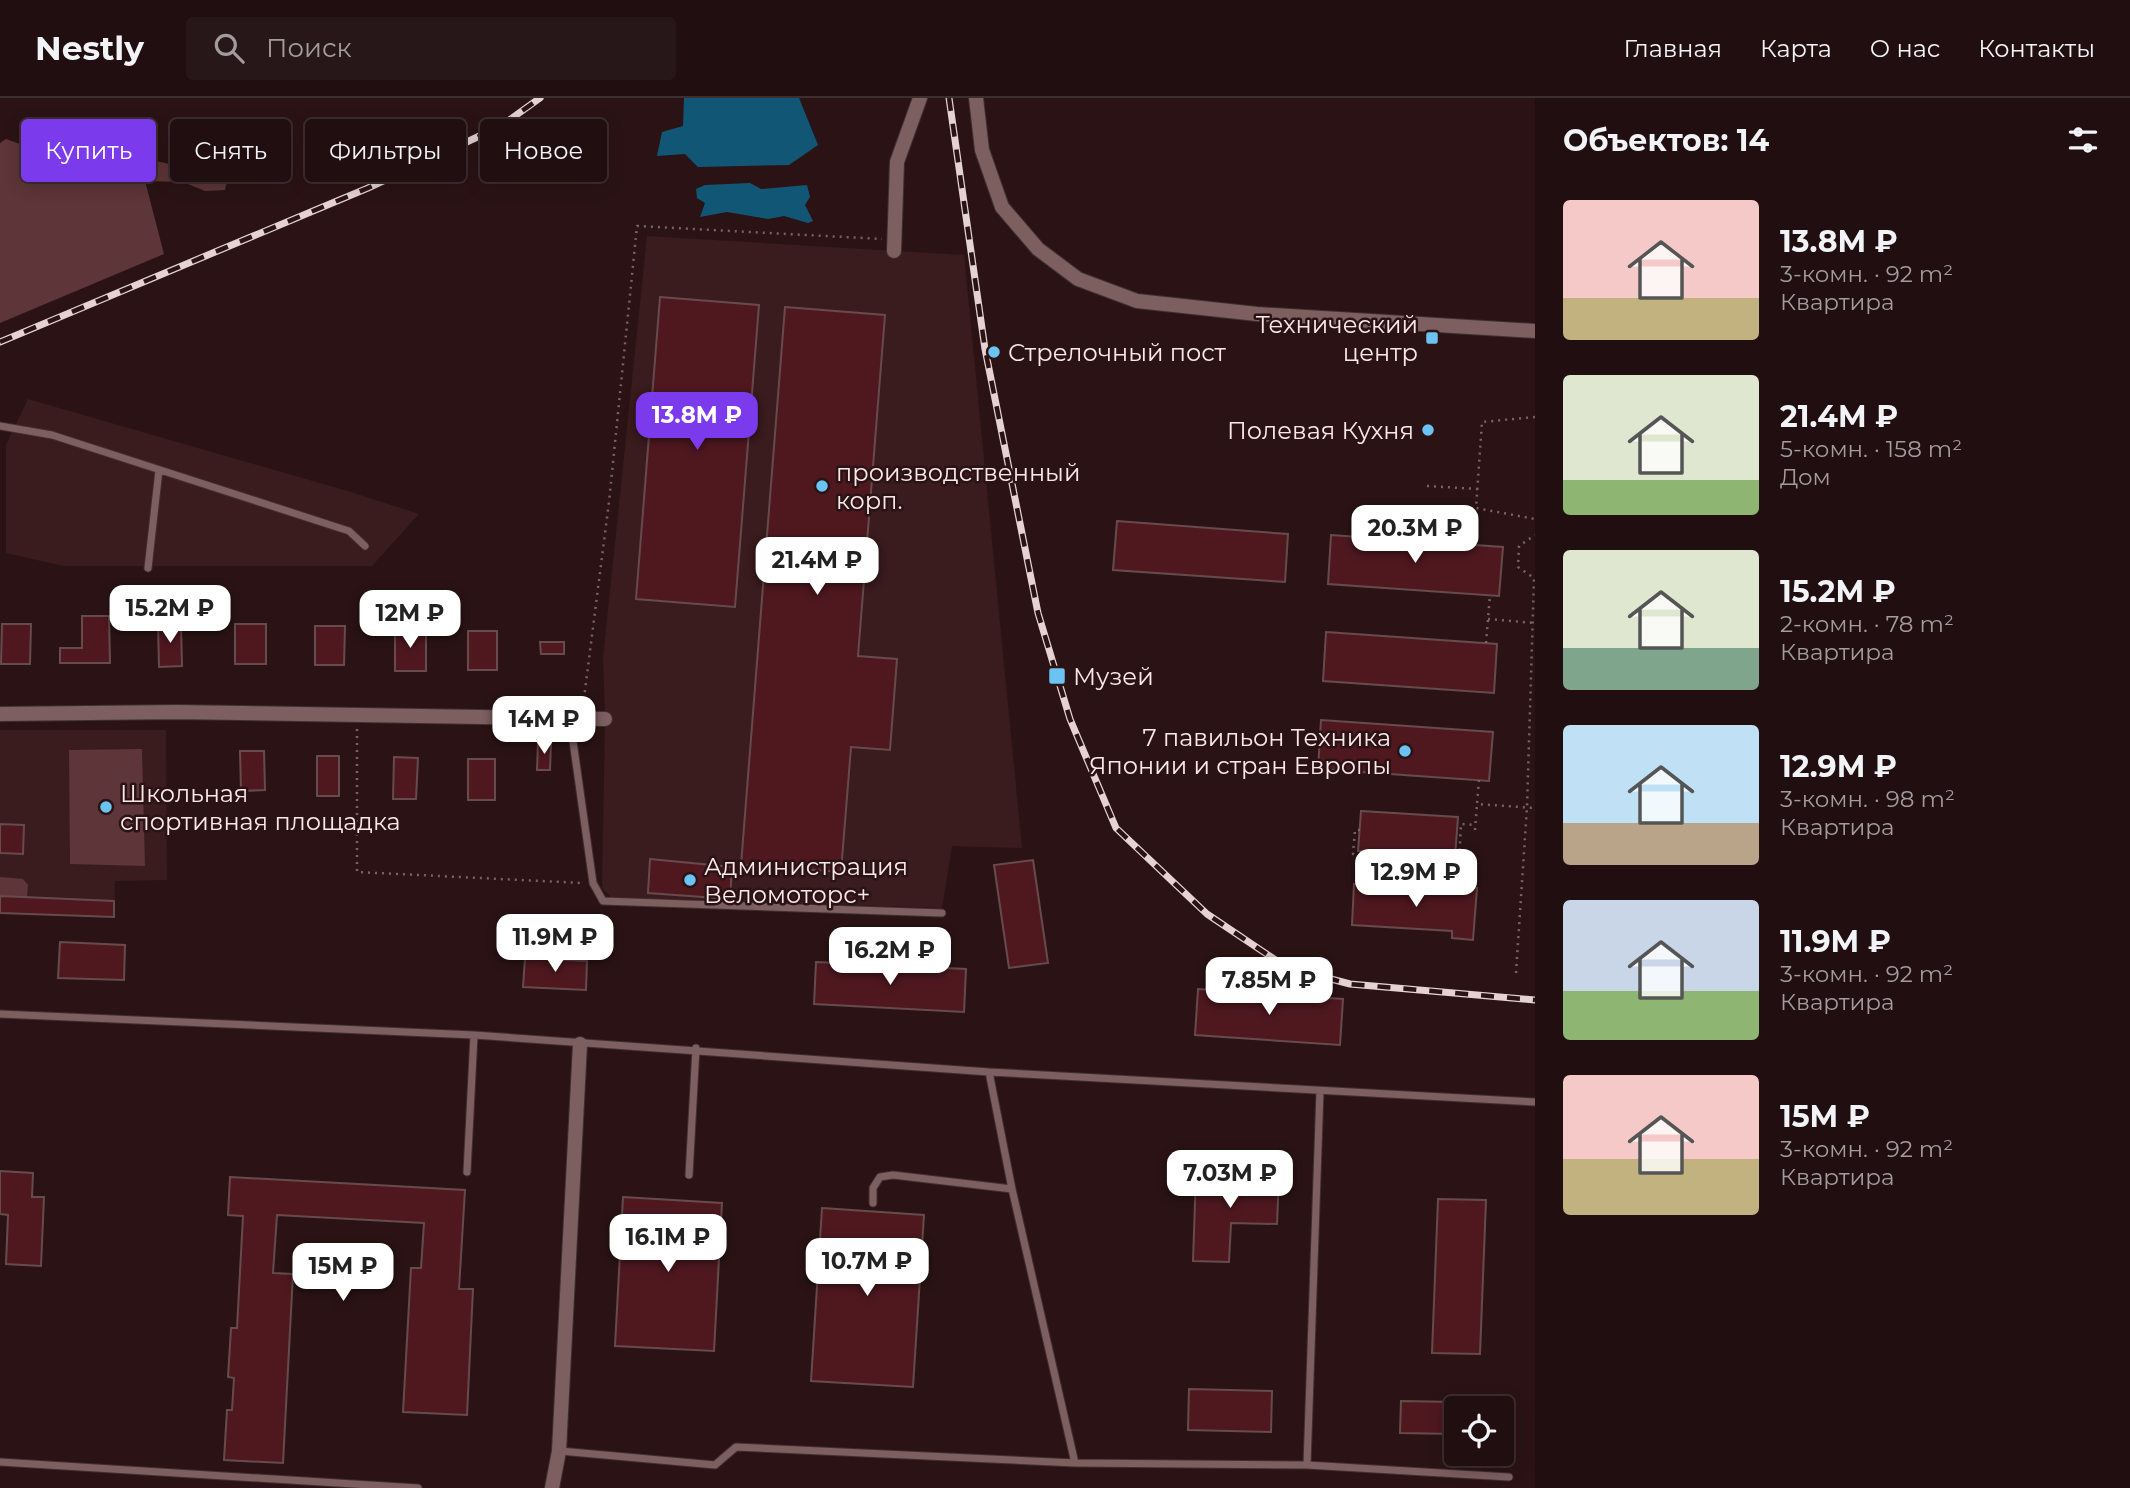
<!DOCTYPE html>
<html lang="ru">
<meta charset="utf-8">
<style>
body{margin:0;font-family:Montserrat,sans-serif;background:#281719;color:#f1f3f6;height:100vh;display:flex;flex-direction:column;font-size:26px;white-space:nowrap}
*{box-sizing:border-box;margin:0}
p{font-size:23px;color:#a29c9f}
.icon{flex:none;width:38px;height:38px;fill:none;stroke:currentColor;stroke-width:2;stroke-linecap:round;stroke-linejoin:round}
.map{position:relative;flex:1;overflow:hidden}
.panel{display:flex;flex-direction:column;background:#200e10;width:595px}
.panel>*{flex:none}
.guide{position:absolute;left:21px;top:21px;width:665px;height:63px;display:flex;gap:14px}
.tools{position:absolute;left:1444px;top:1298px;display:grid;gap:14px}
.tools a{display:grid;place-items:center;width:70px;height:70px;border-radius:7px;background:#200e10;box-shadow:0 4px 18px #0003,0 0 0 2px #3d2e30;font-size:35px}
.price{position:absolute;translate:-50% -60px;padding:0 16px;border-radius:14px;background:#fff;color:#222;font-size:23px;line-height:46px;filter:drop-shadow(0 2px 4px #0008)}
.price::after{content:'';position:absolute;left:50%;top:42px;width:21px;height:16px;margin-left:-10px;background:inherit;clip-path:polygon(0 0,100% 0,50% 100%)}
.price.active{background:#7c3aed;color:#fff}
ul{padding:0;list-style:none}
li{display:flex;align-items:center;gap:21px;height:175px;padding:0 28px}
li span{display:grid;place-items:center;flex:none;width:196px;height:140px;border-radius:7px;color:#555}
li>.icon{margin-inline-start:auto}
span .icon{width:84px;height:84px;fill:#fffc;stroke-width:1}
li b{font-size:30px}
h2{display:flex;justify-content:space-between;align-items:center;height:84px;padding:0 28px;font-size:30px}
.chip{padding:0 24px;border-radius:7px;background:#200e10;box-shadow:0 4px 18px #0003,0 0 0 2px #3d2e30;font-size:24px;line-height:63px}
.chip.active{background:#7c3aed;color:#fff}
header{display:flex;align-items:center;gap:42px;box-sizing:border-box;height:98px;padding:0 35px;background:#200e10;border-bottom:2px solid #3d2e30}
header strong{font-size:33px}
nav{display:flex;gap:38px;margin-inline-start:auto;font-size:24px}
.search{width:490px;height:63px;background:#281719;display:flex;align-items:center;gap:18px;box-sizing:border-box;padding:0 24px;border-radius:7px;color:#a29c9f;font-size:26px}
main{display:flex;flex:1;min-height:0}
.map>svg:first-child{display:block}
.built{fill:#3a1b1e}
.green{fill:#5e3538}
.water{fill:#115775}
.building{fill:#4f181f;stroke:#674b4c;stroke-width:2}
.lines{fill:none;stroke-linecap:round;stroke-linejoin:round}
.lane-casing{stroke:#402f31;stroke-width:9}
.street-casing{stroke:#402f31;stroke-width:16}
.path{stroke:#796365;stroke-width:2.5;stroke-dasharray:2 5;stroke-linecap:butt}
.lane{stroke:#7d5f60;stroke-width:7}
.street{stroke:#7d5f60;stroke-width:14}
.rail-casing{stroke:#e5d3d4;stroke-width:7}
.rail{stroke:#2b1315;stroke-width:4.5;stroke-dasharray:13;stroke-linecap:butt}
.poi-dot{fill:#6ac3f1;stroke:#2b1315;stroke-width:2.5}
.labels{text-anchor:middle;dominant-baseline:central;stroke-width:5;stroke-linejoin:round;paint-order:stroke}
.poi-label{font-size:24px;fill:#fae8e9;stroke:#2b1315;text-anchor:start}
</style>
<header>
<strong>Nestly</strong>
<div class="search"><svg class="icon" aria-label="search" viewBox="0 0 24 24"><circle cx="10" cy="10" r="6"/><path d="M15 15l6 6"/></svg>Поиск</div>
<nav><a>Главная</a><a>Карта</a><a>О нас</a><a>Контакты</a></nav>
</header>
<main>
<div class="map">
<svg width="1535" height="1390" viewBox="0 0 1535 1390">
<rect width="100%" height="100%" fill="#2b1315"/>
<!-- built -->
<path class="built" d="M647,138l317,19 58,593 -70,-2 -10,62 -331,-11 -9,-9 3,-169 -2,-61z
M28,301l323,93 68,22 -47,52h-309l-57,-13v-108z
M0,632h166l1,150 -52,1 -1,36 -114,-4z"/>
<!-- green -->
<path class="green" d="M6,41l87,31 4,-22 131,29 -3,13 -20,1 -22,-9 -38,-1 19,73 -164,69v-180z
M142,651l3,117 -75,-2 -1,-114z
M0,779l23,2 5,6 -1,12 -27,-1z"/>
<!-- water -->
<path class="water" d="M684,0h115l19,47 -29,20 -91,2 -13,-13 -28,2 5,-24 21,-6z
M750,85l11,6 46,-4 3,12 -5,8 8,16 -5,2 -24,-7 -16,3 -41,-7 -27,5 5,-14 -8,-5 -1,-9 9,-4z"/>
<!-- building -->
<path class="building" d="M660,199l99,8 -24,302 -99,-8z
M785,209l100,8 -27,341 39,3 -7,91 -39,-3 -10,125 -100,-7z
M1117,423l171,13 -3,48 -172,-12z
M1331,437l172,12 -4,49 -171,-12z
M82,518h27l1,47h-50v-15h22z
M181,525l1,43 -23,1 -1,-43z
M2,526h29l-1,40h-29z
M235,526h31v40h-31z
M315,528h30l-1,39h-29z
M395,531h31v42h-31z
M468,533h29v39h-29z
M1326,534l171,12 -3,49 -171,-12z
M540,544h24v12h-23z
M1321,622l172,12 -4,49 -171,-12z
M538,644l13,1 -1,27h-13z
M240,653h24l1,39 -24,1z
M317,658h22v40h-22z
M394,659l24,1 -2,41h-23z
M468,661h27v41h-27z
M1361,713l97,6 -3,40 -97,-6z
M0,726l24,1 -1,29 -23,-1z
M650,761l82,8 -2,32 -82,-6z
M1033,762l15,103 -39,5 -15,-103z
M1354,786l101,6v-4l22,2 -4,52 -21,-2v-7l-100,-6z
M0,798l114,5v16l-114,-4z
M60,844l65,3 -1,35 -66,-2z
M525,860l62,3 -1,29 -63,-3z
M816,864l150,7 -2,43 -150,-8z
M1198,891l145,10 -3,46 -145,-10z
M0,1073l33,2 -1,24h12l-3,69 -35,-2 2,-49 -8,-1z
M1196,1076l83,2 -2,48 -46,-1 -2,39 -36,-1z
M230,1079l235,13 -6,99h14l-6,126 -64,-3 8,-144h10l3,-45 -147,-8 -4,58 20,1 -10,189 -59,-3 3,-50h5l2,-32 -6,-1 3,-49h6l6,-112 -15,-1z
M623,1099l99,6 -8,148 -99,-5z
M1438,1101l48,1 -6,154 -48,-1z
M822,1110l102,7 -11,172 -102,-6z
M1189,1291l83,2 -1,41 -83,-2z
M1401,1303l55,1v32l-56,-1z"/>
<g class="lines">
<defs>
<path id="lane" d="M0,328l52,9 297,96 16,15
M148,470l11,-98
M570,622l23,163 10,18 339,12
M0,916l474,21 515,37 546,30
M989,974l23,117 63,274
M467,1074l7,-137
M689,1077l7,-127
M873,1105v-15l7,-11 13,-2 119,14
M560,1353l155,14 21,-18 339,16 232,2 202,12
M0,1364l418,26
M1307,1367l13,-374"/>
<path id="street" d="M976,0l6,52 20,57 36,42 40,30 59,22 120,13 278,17
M894,153l3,-89 23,-64
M0,616l177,-2 428,7
M552,1390l7,-37 21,-407"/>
</defs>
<!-- lane casing -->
<use href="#lane" class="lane-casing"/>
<!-- street casing -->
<use href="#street" class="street-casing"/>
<!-- path -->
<path class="path" d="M1535,319l-53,5 -6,86 59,11
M1427,388l51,3
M1488,521l47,4
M1486,545l4,-48
M583,608l26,-204 28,-276 245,13
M357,631v143l225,11
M1479,682l-2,24 58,4
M1360,732h-5l-2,24 106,8 2,-38 14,1
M1475,732l2,-26
M1516,875l11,-166 7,-229 -16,-11 1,-21 16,-11"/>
<!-- lane -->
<use href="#lane" class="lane"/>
<!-- street -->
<use href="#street" class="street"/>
<defs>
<path id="rail" d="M949,0l36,251 53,264 32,106 46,109 91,86 79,53 64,17 185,16
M0,244l368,-154 133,-62 39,-28"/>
</defs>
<!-- rail casing -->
<use href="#rail" class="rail-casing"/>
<!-- rail -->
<use href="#rail" class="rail"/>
</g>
<!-- markers -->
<g class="poi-dot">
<rect x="1425" y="233" width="14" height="14" rx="3.5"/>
<circle cx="994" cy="254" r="7"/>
<circle cx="1428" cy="332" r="7"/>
<circle cx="822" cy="388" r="7"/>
<rect x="1048" y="569" width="18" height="18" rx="3.5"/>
<circle cx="1405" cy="653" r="7"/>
<circle cx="106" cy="709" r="7"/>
<circle cx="690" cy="782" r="7"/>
</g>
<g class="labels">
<!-- poi labels -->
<g class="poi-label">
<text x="1418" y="226" text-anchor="end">Технический<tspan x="1418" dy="28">центр</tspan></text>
<text x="1008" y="254">Стрелочный пост</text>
<text x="1414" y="332" text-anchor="end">Полевая Кухня</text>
<text x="836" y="374">производственный<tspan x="836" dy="28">корп.</tspan></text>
<text x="1073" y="578">Музей</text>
<text x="1391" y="639" text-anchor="end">7 павильон Техника<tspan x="1391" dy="28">Японии и стран Европы</tspan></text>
<text x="120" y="695">Школьная<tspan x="120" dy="28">спортивная площадка</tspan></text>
<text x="704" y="768">Администрация<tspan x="704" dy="28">Веломоторс+</tspan></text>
</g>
</g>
</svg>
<div class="tools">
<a><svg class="icon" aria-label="locate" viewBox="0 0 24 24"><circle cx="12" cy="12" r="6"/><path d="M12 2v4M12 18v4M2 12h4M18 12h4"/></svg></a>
</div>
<b class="price active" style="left:697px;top:354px">13.8M ₽</b>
<b class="price" style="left:1415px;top:467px">20.3M ₽</b>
<b class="price" style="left:817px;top:499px">21.4M ₽</b>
<b class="price" style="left:170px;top:547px">15.2M ₽</b>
<b class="price" style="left:410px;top:552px">12M ₽</b>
<b class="price" style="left:544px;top:658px">14M ₽</b>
<b class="price" style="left:1416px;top:811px">12.9M ₽</b>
<b class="price" style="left:555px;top:876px">11.9M ₽</b>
<b class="price" style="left:890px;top:889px">16.2M ₽</b>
<b class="price" style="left:1269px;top:919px">7.85M ₽</b>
<b class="price" style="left:1230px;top:1112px">7.03M ₽</b>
<b class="price" style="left:668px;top:1176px">16.1M ₽</b>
<b class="price" style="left:867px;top:1200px">10.7M ₽</b>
<b class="price" style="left:343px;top:1205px">15M ₽</b>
<div class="guide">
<a class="chip active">Купить</a>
<a class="chip">Снять</a>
<a class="chip">Фильтры</a>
<a class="chip">Новое</a>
</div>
</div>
<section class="panel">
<h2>Объектов: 14<svg class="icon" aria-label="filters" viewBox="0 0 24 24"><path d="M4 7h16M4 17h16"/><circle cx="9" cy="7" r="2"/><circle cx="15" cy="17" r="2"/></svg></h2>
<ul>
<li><span style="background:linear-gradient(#f6c9c9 70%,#c2b280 0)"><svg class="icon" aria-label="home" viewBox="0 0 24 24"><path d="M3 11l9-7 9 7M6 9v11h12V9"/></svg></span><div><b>13.8M ₽</b><p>3-комн. · 92 m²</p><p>Квартира</p></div></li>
<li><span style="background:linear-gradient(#dfe7d0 75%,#8fb573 0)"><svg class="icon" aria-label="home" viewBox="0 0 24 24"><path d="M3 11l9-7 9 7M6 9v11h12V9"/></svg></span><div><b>21.4M ₽</b><p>5-комн. · 158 m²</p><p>Дом</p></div></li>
<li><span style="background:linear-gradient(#dfe7d0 70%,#7fa58c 0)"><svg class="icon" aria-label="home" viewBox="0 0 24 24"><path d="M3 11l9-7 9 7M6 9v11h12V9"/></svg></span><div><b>15.2M ₽</b><p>2-комн. · 78 m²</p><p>Квартира</p></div></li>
<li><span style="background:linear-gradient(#bfe0f5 70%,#b9a48a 0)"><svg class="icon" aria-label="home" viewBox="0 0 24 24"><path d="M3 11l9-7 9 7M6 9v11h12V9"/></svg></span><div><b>12.9M ₽</b><p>3-комн. · 98 m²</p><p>Квартира</p></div></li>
<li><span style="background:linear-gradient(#c9d6e8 65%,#8fb573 0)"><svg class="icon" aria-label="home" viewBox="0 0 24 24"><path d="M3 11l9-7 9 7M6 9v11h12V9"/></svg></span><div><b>11.9M ₽</b><p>3-комн. · 92 m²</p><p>Квартира</p></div></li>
<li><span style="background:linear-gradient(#f6c9c9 60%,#c2b280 0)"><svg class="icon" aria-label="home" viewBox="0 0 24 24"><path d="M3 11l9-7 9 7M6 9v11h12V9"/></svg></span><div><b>15M ₽</b><p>3-комн. · 92 m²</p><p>Квартира</p></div></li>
</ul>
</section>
</main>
